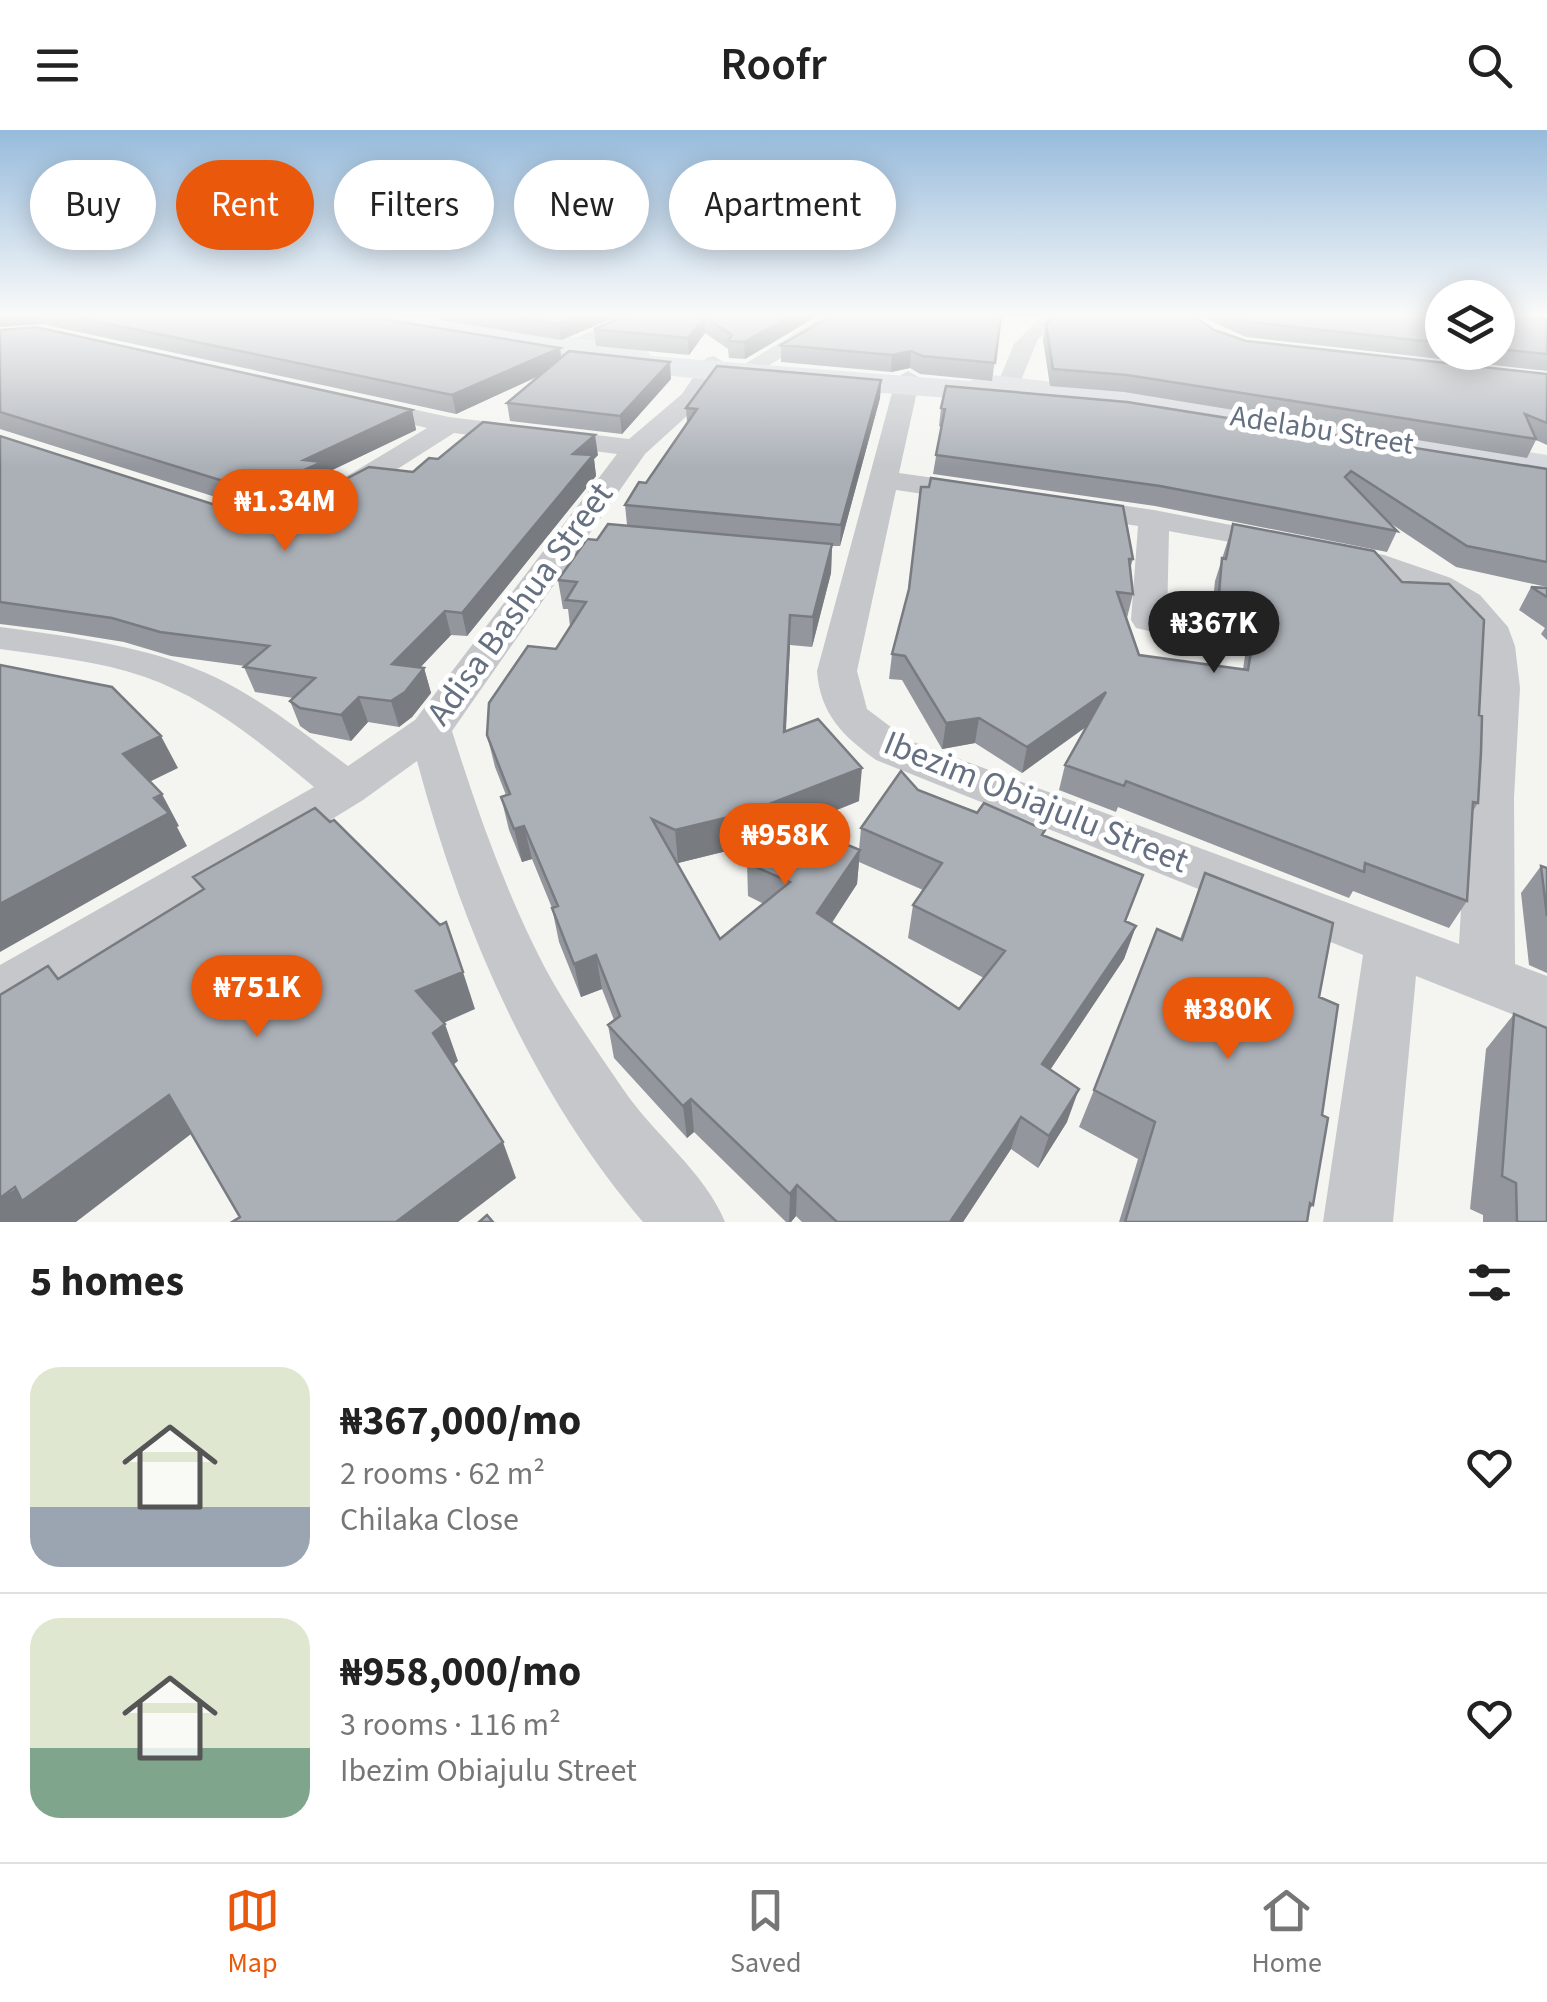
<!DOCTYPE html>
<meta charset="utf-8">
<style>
body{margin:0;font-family:"Source Sans 3",sans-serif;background:#f6f6f6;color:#222;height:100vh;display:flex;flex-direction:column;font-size:38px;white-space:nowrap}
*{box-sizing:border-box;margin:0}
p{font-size:32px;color:#767676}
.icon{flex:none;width:55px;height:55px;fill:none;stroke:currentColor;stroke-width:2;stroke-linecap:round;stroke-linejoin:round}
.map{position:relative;height:1092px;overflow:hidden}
.panel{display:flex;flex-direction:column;background:#fff;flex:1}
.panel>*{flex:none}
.top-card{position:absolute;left:30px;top:30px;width:1000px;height:90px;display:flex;gap:20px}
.buttons{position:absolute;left:1425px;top:150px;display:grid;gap:20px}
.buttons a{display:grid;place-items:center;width:90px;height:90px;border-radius:50%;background:#fff;box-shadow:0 5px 25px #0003;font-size:50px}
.price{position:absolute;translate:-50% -85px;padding:0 22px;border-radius:35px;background:#ea580c;color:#fff;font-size:32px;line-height:65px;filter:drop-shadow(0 2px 5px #0008)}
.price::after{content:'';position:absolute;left:50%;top:60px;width:30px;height:22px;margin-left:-15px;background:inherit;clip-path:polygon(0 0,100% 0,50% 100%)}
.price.selected{background:#222;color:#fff}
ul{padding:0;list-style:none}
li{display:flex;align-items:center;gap:30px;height:250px;padding:0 30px}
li+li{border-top:2px solid #e0e0e0}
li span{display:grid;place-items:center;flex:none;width:280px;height:200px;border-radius:30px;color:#555}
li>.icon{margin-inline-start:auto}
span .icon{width:120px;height:120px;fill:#fffc;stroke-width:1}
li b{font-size:42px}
h2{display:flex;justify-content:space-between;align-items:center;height:120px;padding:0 30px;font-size:42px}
.tag{padding:0 35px;border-radius:45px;background:#fff;box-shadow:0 5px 25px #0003;font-size:35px;line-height:90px}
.tag.selected{background:#ea580c;color:#fff}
header{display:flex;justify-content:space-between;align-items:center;height:130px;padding:0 30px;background:#fff;font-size:45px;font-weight:600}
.dock{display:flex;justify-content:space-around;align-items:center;height:140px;border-top:2px solid #e0e0e0;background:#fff;font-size:28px;color:#767676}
.dock a{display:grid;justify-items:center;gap:5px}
.dock .selected{color:#ea580c}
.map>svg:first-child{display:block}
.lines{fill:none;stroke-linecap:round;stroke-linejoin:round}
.minor{fill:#c5c7cb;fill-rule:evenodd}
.major{fill:#d4d7dc;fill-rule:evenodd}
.wall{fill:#93979d;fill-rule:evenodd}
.shaded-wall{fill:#787b80}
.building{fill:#abb0b7;stroke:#787b80;stroke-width:2.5}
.labels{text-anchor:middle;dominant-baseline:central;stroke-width:10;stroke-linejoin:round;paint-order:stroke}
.far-street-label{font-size:30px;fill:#657081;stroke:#fff}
.street-label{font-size:35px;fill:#657081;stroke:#fff}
</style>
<header><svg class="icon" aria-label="menu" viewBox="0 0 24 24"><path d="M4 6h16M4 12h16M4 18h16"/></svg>Roofr<svg class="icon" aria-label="search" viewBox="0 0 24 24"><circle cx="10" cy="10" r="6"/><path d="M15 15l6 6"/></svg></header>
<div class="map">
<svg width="1547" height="1092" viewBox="0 0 1547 1092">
<rect width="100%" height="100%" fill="#f4f5f1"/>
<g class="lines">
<!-- minor -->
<path class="minor" d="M629,185h26l-93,42h-16l-3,-5z
M826,185h24l-90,56h-16l-3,-5z
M1043,185h24l-29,24 -21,51h-16l-4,-5 17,-41z
M714,226l11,7 -25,41 -55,50 -193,277c23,73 48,145 82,215 24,51 58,97 89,143 31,46 81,82 102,133h-82c-112,-131 -182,-296 -226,-461l-54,39 -343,212 -20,7v-54l314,-178c-52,-43 -104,-87 -169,-110 -46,-16 -97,-21 -145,-28v-22c74,10 151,19 219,52 46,23 87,56 129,87l67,-46 202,-266 -163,-21 -110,70h-22l-4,-6 4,-6 105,-63 -75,-18 -3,-5 3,-5 9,-2 88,19 180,22 53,-45 24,-36z
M908,241l12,7 -21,95 85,12 11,3 4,6 -4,6 -11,3 -88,-13 -39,181 10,38 41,31 551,204c3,-48 5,-97 8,-145 4,-46 25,-123 6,-166 -30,-64 -236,-88 -304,-102l-2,89 -5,8 -13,3 -13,-3 -5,-8 7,-94 -67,-10 -11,-3 -4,-6 4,-6 11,-3 83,12 230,45 67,23 29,17 28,32 7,19 5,42 -6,110 1,166 32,12v52l-131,-52 -23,246h-70l40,-267 -487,-195c-33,-24 -56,-46 -59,-89l79,-293z"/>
<!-- major -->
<path class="major" d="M369,185h59l209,32 10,3 4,6 319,25 14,-7 200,23 363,58v22l-363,-60 -154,-19 -13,5 -309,-23 -107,-12 -10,-3 -3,-8 -206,-34z"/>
</g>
<!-- wall -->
<path class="wall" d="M0,185h358l202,33 1,9 110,22 -49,55 -112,-13 -3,-18 32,-27 -83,38z
M439,185h182l-60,25 -120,-20z
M628,185h191l-74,44 -16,-1 -1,-9 -23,-16 -16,22 -93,-9 -2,-17z
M1001,185l-9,66 -72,-7 -10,-6 -19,4 -110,-10v-17z
M1198,185h244v37h56v-37l49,4v52l-301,-34z
M1046,194l168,6 32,11 301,33v71l-11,-5 -9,18 -403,-66 -74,-6 -7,-46z
M0,200l412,80 4,20 -90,43 2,10 -45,21 -39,2 -244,-77z
M881,250l-1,18 -40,148h-8l-1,27 -19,74 -22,-2 -4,86 73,70 -60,24 60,25 2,-22 57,-38 125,45 83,87 10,4 -12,33 -74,111 17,52 -29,46 -27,-19 -48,73h-161l-6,-6 -5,6h-5l-92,-90 -7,6 -73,-80 -6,-33 6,-5 -12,-31 -21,8 -22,-55 -7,-34 -20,-49 -10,3 -13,-32 -8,-33 5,-2 -11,-28 -8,-32 69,-86 14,-23 -2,-17h-5l-5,-29 39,-40 30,-15 -2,-20 21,-22 41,-60 -1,-15zM767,708l-20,25 1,33 16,8 -44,35 -44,-77 2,1 69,-17zM859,732l64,28 -10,15 -5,33 76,40 -25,31 -127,-86 25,-39z
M941,278l606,61v118l-91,-20 -69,-46 10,10 -10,21 -232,-46 -222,-32 8,-47 -2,-1z
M0,306l231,74 63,-4 119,-34 25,-13 160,-4 -4,4 2,17 -129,160 -16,-1 -31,32 4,1 7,25 -19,24 -13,10 -31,-5 -17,19 -41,-8 -10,-7 -10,-25 3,-3 -38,-6 -11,-25 1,-1 -74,-10 -47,-14 -68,-11 -56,-7z
M1233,394l246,191 -1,88 -5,8 -6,90 -18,27 -96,-37 -4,7 -231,-91 -2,5 -57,-22 6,-25 22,-40 -65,48 -47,-30 -33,6 -40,-69 -13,-1 3,-25 17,-65 224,-30 -3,10 3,25 -6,24 12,37 104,14 5,-32 -38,-7 5,-49z
M1531,457l16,1v52l-6,-6 4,-6 -26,-18z
M1541,736l6,2v105l-18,-8 -8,-72z
M1205,743l114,124 3,118 -9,90 -4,5 -2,12h-188l19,-63 -59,-32 15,-37 86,-151z
M1514,884l33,208h-64v-7l-13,-6 16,-160z"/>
<!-- shaded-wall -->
<path class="shaded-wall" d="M0,185h40l5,9 -45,3z
M582,185h39l-60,25 -2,-16z
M793,185h26l-74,44 -1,-17z
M705,187v16l-16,22 -1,-17z
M560,218l2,17 -106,49 -4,-19z
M911,221l-1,17 -19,4 1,-17z
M670,232l1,17 -49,55 -2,-18z
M881,250l-1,18 -40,148 1,-21z
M412,280l4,20 -90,43 2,10 -45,21 -7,-21 28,-23z
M595,305l3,20 -4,4 2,17 -129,160 -5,-23 111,-159z
M832,414l-1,29 -19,74 1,-30z
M445,481l6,24 -51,54 -8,-25z
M790,485v30l-6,119v-32z
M424,538l7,25 -19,24 -13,10 -8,-26z
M1106,562l-6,25 -78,56 5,-26z
M359,567l9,25 -17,19 -10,-26z
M979,588l-4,25 -33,6 4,-26z
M161,606l17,32 -37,18 -18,-32z
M862,638l-3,33 -112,45 -69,17 -3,-33z
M162,664l17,32 -2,1 10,19 -187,106v-48z
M524,696l8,33 -10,3 -8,-33z
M860,720l-3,34 -41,62 1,-33z
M1136,796l-12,33 -92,138 10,-33z
M596,825l6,34 -21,8 -7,-33z
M463,842l12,37 -45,20 -14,-38z
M445,894l13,37 -11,9 -14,-37z
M1079,959l-12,33 -29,46 11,-32z
M169,965l26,36 -119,91h-76v-24z
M691,969l3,33 -7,6 -4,-32z
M1021,987l-10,32 -48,73h-13z
M503,1012l13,36 -58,44h-62z
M797,1055l-1,31 -5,6h-2l1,-28z"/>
<!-- building -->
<path class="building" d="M66,185h292l202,33 -108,47z
M501,185h81l-23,9z
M628,185h165l-49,27 -16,-1 4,-6 -27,-18 -17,21 -94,-9z
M833,185h168l-6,48 -73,-7 -11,-5 -19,4 -111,-10z
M1057,185h136l21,15 32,11 301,33v49l-22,-9 11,25 -409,-64 -74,-6 -7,-45z
M1234,185h208v28l-192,-21z
M1498,185l49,4v35l-49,-5z
M36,197l376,83 -108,50 18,2 -46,21 -40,2 -236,-73v-82z
M569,221l101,11 -50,54 -113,-13z
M717,236l164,14 -40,145 -216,-20 14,-23 7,1 51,-74 -11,-1z
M946,256l181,16 420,67v93l-80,-16 -116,-75 -6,6 52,54 -237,-45 -224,-31 9,-46 -4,-1z
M483,292l112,13 -22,19 20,1 -131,158 -17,-2 -53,53 32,4 -19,24 -14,9 -32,-4 -18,18 -41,-7 -10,-7 25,-23 -71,-11 25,-21 -109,-14 -48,-14 -112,-16v-166l231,74 63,-4 75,-39 44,5 16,-14 9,1z
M931,348l192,28 10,53h-4l4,35 -16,-2 22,63 109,15 9,-56 -39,-8 4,-48 4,1 7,-35 141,27 28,31 47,2 35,36 -5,95 3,1 -1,36 -3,51 -5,-1 -6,99 -102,-38 -1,9 -238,-91 -2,5 -59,-21 41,-73 -79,55 -48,-29 -33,5 -41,-67 -13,-2 17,-65 12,-102h8z
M608,394l224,20 -19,73 -23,-2 -6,117 34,-13 44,49 -116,45 -71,17 -23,-11 68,120 70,-57 -43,-19 36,-45 77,32 -43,63 142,96 46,-58 -92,-46 29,-42 -81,-35 40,-57 17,19 59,23 7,-10 61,27 -3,5 101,40 -18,46 11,5 -94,138 37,25 -30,47 -28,-19 -71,105h-113l-40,-37 -7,9 -99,-95 -8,7 -75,-81 12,-9 -24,-61 -22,9 -22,-56 6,-2 -34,-80 -10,3 -13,-32 9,-3 -23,-59 2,-32 39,-57 28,3 30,-47 -20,-2 11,-18 -19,-2 29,-41 10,1z
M1531,457l16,1v9z
M0,535l112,22 49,49 -38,18 39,40 -8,4 15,15 -169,91z
M315,678l15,14 4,-2 106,105 6,-3 17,50 -47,19 29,33 -12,9 70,109 -107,80h-164l8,-5 -71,-122 -147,106 -7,-14 -15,11v-203l48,-29 10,13 146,-90 -11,-12z
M1541,736l6,2v48z
M1205,743l128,50 -14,74 19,8 -16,110 6,3 -15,87 -3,-2 -3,19h-182l30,-100 -61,-32 63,-161 25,11z
M1514,884l33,14v194h-30l-1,-39 -14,-7z
M487,1085l6,7h-14z"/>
<!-- sky -->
<linearGradient id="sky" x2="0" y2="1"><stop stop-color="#97bbdc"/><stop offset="0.55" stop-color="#fafaf9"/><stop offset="1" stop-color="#fafaf9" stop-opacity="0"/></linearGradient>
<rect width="1547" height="337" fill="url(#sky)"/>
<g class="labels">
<!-- far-street labels -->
<g class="far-street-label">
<text transform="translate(1322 300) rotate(9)">Adelabu Street</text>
</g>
<!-- street labels -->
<g class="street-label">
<text transform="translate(520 474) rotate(-54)">Adisa Bashua Street</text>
<text transform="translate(1036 672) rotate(22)">Ibezim Obiajulu Street</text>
</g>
</g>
</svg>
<div class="buttons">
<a><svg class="icon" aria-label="layers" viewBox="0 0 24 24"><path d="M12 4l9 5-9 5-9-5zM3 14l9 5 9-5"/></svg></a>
</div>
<b class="price" style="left:285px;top:424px">₦1.34M</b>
<b class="price selected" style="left:1214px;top:546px">₦367K</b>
<b class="price" style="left:785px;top:758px">₦958K</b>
<b class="price" style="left:257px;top:910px">₦751K</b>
<b class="price" style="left:1228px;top:932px">₦380K</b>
<div class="top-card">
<a class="tag">Buy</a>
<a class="tag selected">Rent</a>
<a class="tag">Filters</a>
<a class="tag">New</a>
<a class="tag">Apartment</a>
</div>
</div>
<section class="panel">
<h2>5 homes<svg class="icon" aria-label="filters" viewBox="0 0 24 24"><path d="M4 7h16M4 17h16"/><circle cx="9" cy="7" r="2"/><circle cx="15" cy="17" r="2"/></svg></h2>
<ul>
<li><span style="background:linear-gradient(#dfe7d0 70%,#9aa5b1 0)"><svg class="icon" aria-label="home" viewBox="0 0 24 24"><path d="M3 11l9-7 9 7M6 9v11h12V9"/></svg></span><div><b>₦367,000/mo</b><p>2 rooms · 62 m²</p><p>Chilaka Close</p></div><svg class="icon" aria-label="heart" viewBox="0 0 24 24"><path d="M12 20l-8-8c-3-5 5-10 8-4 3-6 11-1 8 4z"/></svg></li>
<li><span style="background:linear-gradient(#dfe7d0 65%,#7fa58c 0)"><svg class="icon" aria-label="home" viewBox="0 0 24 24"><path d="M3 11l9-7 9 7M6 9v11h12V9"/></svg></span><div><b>₦958,000/mo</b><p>3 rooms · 116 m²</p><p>Ibezim Obiajulu Street</p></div><svg class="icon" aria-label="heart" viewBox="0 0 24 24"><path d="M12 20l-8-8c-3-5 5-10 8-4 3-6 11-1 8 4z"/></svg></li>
</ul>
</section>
<nav class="dock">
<a class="selected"><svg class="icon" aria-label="map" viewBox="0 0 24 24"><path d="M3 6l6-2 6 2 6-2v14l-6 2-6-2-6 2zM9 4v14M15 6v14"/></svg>Map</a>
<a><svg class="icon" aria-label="saved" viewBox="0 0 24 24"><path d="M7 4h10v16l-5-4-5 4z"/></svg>Saved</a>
<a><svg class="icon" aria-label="home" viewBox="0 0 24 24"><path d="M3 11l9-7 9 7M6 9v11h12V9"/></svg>Home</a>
</nav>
